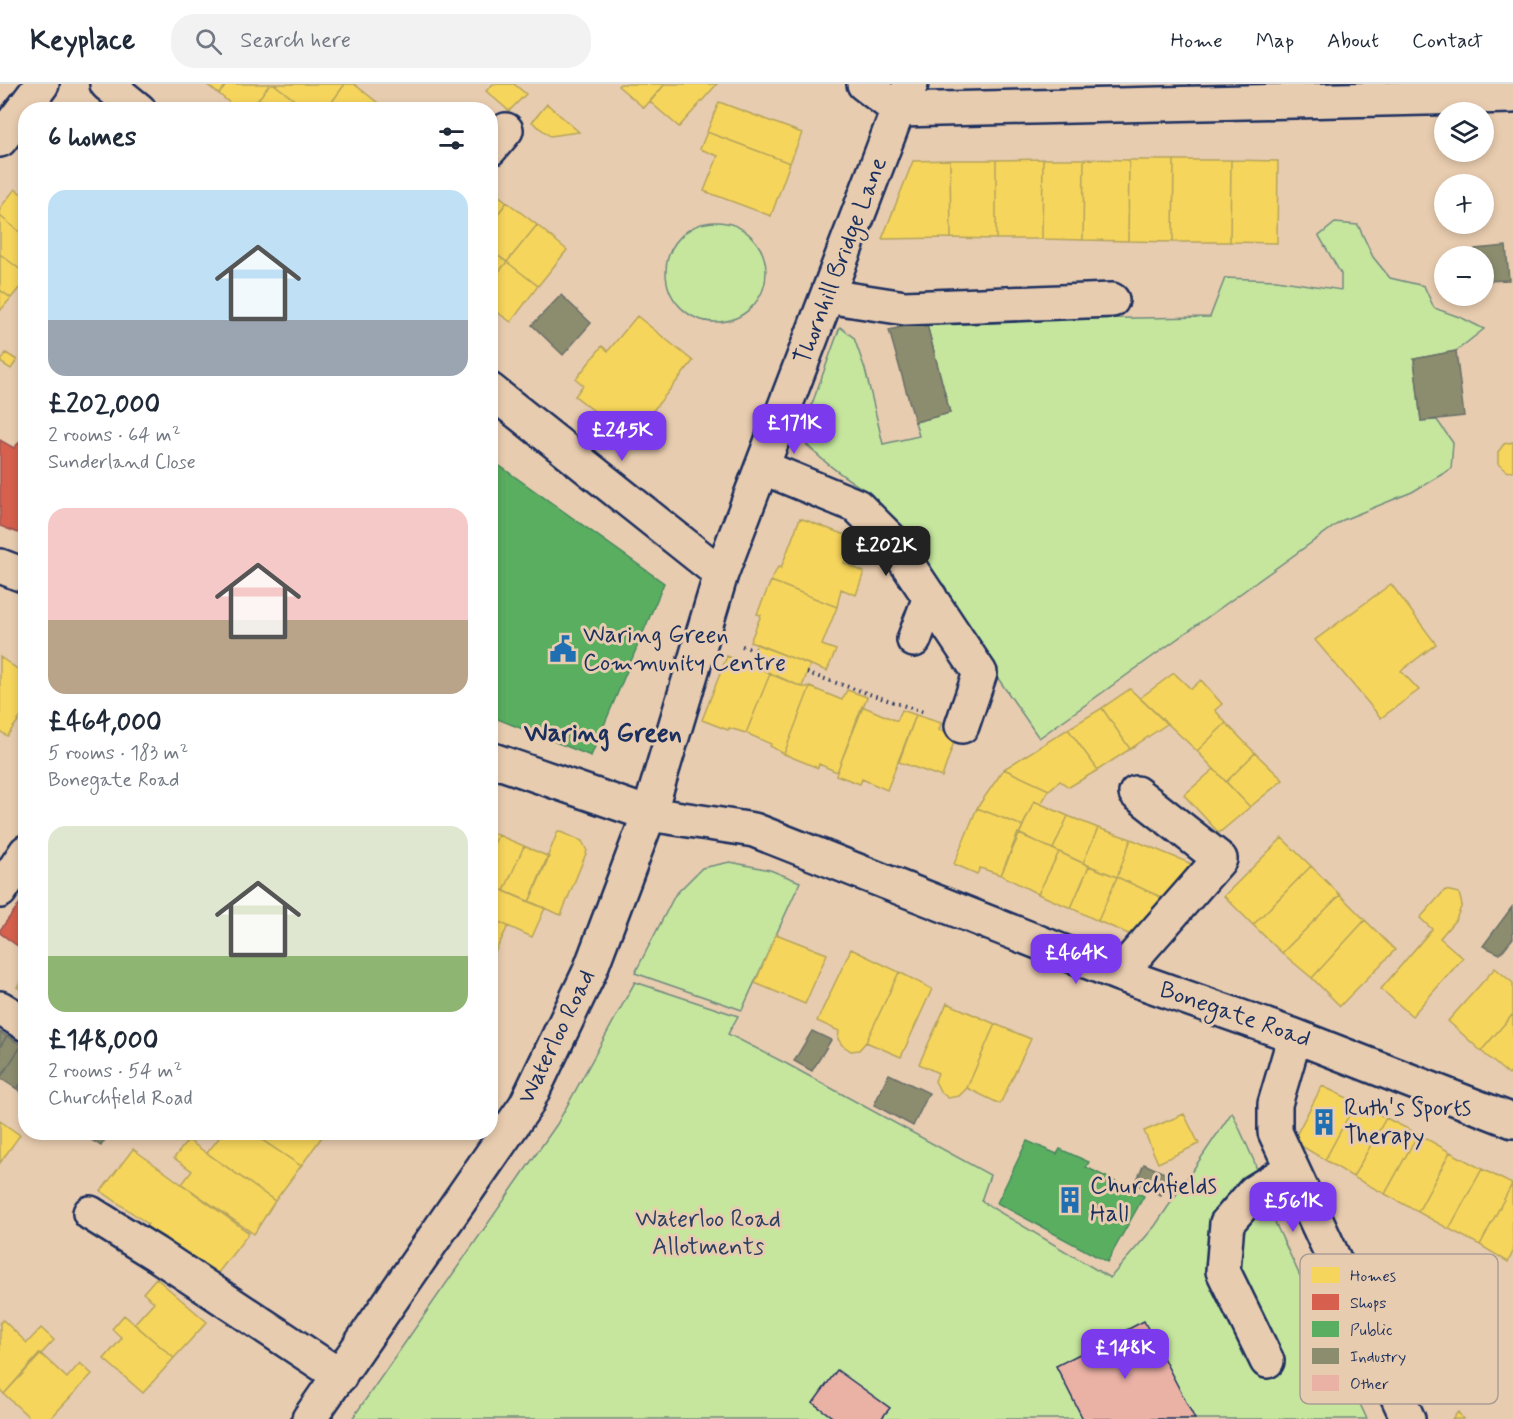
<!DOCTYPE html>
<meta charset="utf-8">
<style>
body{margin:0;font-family:Mynerve,sans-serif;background:#f2f2f3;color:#1f2937;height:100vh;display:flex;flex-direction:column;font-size:22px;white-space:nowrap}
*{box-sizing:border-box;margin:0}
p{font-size:20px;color:#747a83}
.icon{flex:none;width:33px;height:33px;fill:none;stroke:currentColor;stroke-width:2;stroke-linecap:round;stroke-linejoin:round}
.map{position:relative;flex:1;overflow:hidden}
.panel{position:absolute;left:18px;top:18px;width:480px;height:1038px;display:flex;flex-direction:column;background:#fff;border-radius:24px;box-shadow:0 3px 9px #0003}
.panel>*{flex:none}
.controls{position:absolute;left:1434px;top:18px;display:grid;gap:12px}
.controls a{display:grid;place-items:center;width:60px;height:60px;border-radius:50%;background:#fff;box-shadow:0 3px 9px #0003;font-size:30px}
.price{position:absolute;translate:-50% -51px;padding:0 14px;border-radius:12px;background:#7c3aed;color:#fff;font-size:20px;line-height:39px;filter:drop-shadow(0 2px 3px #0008)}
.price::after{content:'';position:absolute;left:50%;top:36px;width:18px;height:14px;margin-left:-9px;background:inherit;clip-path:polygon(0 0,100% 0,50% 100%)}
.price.current{background:#222;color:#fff}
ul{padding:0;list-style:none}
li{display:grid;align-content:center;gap:12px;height:318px;padding:0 30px}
li span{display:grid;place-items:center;height:186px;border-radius:18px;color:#555}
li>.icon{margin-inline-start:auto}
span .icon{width:108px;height:108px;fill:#fffc;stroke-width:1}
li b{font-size:26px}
h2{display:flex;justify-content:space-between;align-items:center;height:72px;padding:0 30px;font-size:26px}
header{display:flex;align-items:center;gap:36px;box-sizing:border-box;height:84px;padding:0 30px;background:#fff;border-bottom:2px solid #e0e1e3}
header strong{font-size:28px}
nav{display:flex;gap:33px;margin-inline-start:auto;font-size:21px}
.search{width:420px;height:54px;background:#f2f2f3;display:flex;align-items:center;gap:15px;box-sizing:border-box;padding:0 21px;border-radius:24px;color:#747a83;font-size:22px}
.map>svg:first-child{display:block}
.green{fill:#c6e69e;stroke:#708a7e;stroke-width:1.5}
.homes{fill:#f6d55c;stroke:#b4a35d;stroke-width:1.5}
.shops{fill:#d6604d;stroke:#9e5152;stroke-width:1.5}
.public{fill:#5aae61;stroke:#478860;stroke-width:1.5}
.industry{fill:#8c8c6e;stroke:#6a7069;stroke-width:1.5}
.building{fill:#eab1a5;stroke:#1b2f5e;stroke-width:1.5}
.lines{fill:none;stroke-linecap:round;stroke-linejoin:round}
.minor-casing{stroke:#1b2f5e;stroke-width:38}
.path{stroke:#1b2f5e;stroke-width:4;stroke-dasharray:1.5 4.5;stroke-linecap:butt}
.minor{stroke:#e8ccaf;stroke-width:33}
.labels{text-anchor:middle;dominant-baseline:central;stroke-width:6;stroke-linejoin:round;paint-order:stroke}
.street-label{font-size:24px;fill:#1b2f5e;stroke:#e8ccaf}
.poi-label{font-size:24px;fill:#1b2f5e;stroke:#e8ccaf;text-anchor:start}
.park-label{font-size:24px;fill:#2c4164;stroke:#e8ccaf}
.neighbourhood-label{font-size:26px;font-weight:bold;fill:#1b2f5e;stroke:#e8ccaf}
.key{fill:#e8ccaf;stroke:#aa9d97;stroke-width:1.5}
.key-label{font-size:16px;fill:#1b2f5e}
</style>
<header>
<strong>Keyplace</strong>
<div class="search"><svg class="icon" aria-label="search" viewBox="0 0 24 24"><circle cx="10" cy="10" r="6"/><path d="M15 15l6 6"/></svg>Search here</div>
<nav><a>Home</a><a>Map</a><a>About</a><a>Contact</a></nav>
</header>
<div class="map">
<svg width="1513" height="1335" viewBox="0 0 1513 1335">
<rect width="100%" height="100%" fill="#e8ccaf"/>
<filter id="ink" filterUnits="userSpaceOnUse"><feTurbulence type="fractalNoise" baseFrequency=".0167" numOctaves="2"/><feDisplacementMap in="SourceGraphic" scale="12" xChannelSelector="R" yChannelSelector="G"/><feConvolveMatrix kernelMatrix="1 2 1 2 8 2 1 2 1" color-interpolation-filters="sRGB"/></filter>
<g filter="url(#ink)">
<!-- green -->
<path class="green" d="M666 188a50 50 0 1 1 100 0a50 50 0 1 1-100 0Z
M1335,139l23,2 15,32 17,21 34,8 10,22 28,10 22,11 -28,22 -42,8 7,62 16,-1 16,23 -2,26 -39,23 -69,28 -304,218 -167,-243c-26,-17 -52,-34 -72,-58l40,-110 14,11 11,31 18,75 36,-8 -4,-14 35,-9 -24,-92 284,-4 15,-39 51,2 65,10v-16l-22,-38z
M730,778l40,8 30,12 -58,128 -107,-37 40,-78 27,-27z
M635,898l103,34 -10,18 59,30 203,111 -9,26 129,77 45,-52 77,-114 22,49 17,53 96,205h-1015l205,-295z"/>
<!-- homes -->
<path class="homes" d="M206,0h21l-8,10z
M227,0h43l-20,26h-12l-19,-16z
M270,0h4l33,26h-57z
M274,0h71l-19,26h-19z
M345,0h9l33,26h-61z
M493,0h21l12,10 -17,17 -23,-20z
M620,0h45l-21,24 -26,-22z
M665,0h52l-38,43 -29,-25z
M719,18l83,31 -12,30 -83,-31z
M547,20l32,28 -29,4 -18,-14z
M707,48l83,31 -19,53 -67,-25 14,-35 -18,-7z
M1043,75l-1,80h-46v-79z
M1043,75h41l-1,81 -41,-1z
M1084,75l45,1 -1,81 -45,-1z
M950,76l1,78 -69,1 31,-78z
M950,76h46v79l-45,-1z
M1129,76h45l-1,82 -45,-1z
M1174,76h57l-1,82h-57z
M1231,76l47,1 -1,82 -47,-1z
M15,105l11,8v40l-26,-21v-8z
M490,105l17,13 -17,22z
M507,118l30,23 -30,37 -17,-12v-26z
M0,132l26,21v37l-26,-20z
M537,141l30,25 -29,36 -31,-24z
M490,166l17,12 -17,20z
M0,170l26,20v6l-15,18 -11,-8z
M507,178l31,24 -27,36 -21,-15v-25z
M0,206l11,8 -11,13z
M637,232l56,45 -63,78 -55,-43 8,-11 -7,-6 26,-33 6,5z
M6,269l11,7 -6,9 -11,-7z
M1513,358v29l-5,1 -10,-8v-12l6,-8z
M800,434l53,20 -9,25 20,9 -8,23 -15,-6 -4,18 -66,-26 7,-14 3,1z
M771,497l66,26 -15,38 14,5 -9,21 -77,-29 11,-27 -4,-1z
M1391,500l45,60 -35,27 18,19 -38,28 -66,-78z
M757,560l53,21 -8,22 -53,-23z
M727,572l40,15 3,3 -24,59 -17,-5 -1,2 -26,-10z
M0,573l26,18v35l-19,26 -7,-5z
M1174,589l17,16 10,-9 21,24 -7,6 11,13 -29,28 -57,-53z
M770,590l32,13h8l-26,67 -14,-8 1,-2 -25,-11z
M810,603l32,13 5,-10 20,7 -30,75 -18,-8 -1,4 -34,-14z
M1130,605l37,35 -37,25 -28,-41z
M862,622l35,15 5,-11 14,5 -29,75 -25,-11 -2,5 -24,-9z
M1102,624l28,41 -32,21 -30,-41z
M916,631l25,8 -2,7 17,6 -14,41 -43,-15z
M1226,639l29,30 -29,29 -29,-31z
M1068,645l30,41 -29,17 -9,-6 -11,9 -45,-21z
M1255,669l28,27 -33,27 -24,-25z
M1004,685l45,21 -8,14 -7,-3 -11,25 -46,-18z
M1214,685l36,38 -31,26 -35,-38z
M1034,717l34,15 -15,33 -34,-15z
M977,724l46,18 -22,49 -21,-7 -3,6 -23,-10z
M1068,732l30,12 -15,35 -30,-14z
M1098,744l33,11 -14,38 -34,-14z
M558,747l24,10 5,10 -26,64 -32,-13z
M490,748l8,3 -8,18z
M1018,749l41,19 -21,42 -37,-19z
M498,751l26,11 -20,45 -14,-6v-32z
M1282,754l29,28 -58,59 -29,-29z
M1131,755l63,26 -31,33 -46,-21z
M524,762l25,11 -20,45 -25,-11z
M1059,768l30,14 -18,42 -33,-14z
M1089,782l28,11 -19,44 -27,-13z
M1311,782l29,29 -58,58 -29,-28z
M1117,793l46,21 -32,37 -33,-14z
M490,801l55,23 -13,29 -42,-19z
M1445,806l14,3 3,12 -6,14 -16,19 23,20 -51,58 -31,-27 51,-60 -12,-11z
M1340,811l25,25 -53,58 -30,-25z
M490,834l18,8 -14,28 -4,-2z
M1365,836l30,30 -55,56 -28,-28z
M776,850l51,20 -22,50 -50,-21z
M851,865l48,23 -33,70 -7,8 -8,1 -9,-6 -4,-6 1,-8 -22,-10z
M1495,884l18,15v31l-32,37 -33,-30z
M899,888l33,17 -31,68 -35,-15z
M26,890v18l-9,-5z
M947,919l48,21 -28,64 -8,8 -11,2 -8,-7 -5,-10 3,-8 -19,-9z
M1513,930v56l-4,5 -28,-24z
M995,940l36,15 -31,65 -33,-16z
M1322,1002l34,16 -31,58 -32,-19z
M1356,1018l30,16 -33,59 -28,-17z
M1184,1030l15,30 -41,19 -14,-32z
M1386,1034l32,16 -33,60 -32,-17z
M0,1037l20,14 -20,28z
M211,1048h39l51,34 -26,35 -68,-48 12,-15z
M250,1048h72l2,2 -23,32z
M1418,1050l32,18 -32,60 -33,-18z
M188,1056l87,61 -21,33 -72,-50 10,-13 -18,-13z
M133,1065l116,84 -35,45 -70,-50 4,-4 -47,-33z
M1450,1068l32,17 -33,60 -31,-17z
M1482,1085l30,15 -32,61 -31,-16z
M1512,1100l1,68 -5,10 -28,-17z
M156,1194l51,44 -33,36 -40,-34 20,-22 -11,-9z
M124,1231l50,43 -31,35 -39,-34 18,-21 -10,-9z
M3,1236l24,23 14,-15 13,12 -50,54 -4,-4v-67z
M40,1269l27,25 13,-15 12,11 -42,45h-19l-27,-25z
M1458,1328l5,7h-11z"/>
<!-- shops -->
<path class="shops" d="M26,351v101l-26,-10v-86l14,8z
M23,815l3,3v50l-26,-19v-3z"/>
<!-- public -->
<path class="public" d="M490,375l174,124 -73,173 -101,-40z
M1027,1057l30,13 3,-5 29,13 -3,5 58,29 -37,66 -110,-59z"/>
<!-- industry -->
<path class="industry" d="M1506,162l3,34 -25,1v-25h-8l-1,-7z
M561,211l30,28 -28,32 -31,-30z
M926,237l24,92 -35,9 -26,-92z
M1456,267l8,65 -43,5 -7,-62z
M1512,823l1,31 -13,16 -17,-8z
M812,947l19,9 -19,31 -18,-10z
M0,948l7,4 -7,11z
M7,952l15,9 -22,33v-31z
M22,961l4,3v28l-9,13 -17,-11z
M889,990l40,19 -16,33 -39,-21z
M26,992v19l-9,-6z
M83,1048h27l-9,14 -19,-12z
M1144,1080l27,12 -10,19 -26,-11z"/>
<!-- building -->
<path class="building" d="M1144,1237l51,98h-112l-27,-53z
M837,1286l53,38 -9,11h-46l-22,-16z"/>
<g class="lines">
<defs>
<path id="minor" d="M107,0l32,26
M864,0l34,26 615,-14
M0,56l42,-56
M490,65l16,-19
M827,212l78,12 207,-8
M490,306l231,184
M762,383l95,39 35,35 88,132 -18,53
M0,482l26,10
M914,556l16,-43
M490,675l159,55 105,16 365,144 176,62 218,85
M0,807l26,-39
M1119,890l101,-115 -84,-66
M0,924l26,16
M1295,952l-20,68v28l133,287
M90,1129l66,41 184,122
M1267,1277l-44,-90 4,-48 27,-31 37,-23
M309,1335l217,-314 63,-132 60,-159 72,-240 177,-464 13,-26"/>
</defs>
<!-- minor casing -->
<use href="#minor" class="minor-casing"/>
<!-- path -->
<path class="path" d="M742,562l12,4
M807,589l116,39"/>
<!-- minor -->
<use href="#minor" class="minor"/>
</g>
</g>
<!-- icons -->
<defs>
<symbol id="civic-bare" viewBox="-9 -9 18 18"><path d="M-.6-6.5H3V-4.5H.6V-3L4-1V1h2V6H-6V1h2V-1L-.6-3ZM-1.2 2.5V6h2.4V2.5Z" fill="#1f6fb2" stroke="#e8ccaf" stroke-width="2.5" paint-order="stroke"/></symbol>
<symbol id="building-bare" viewBox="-9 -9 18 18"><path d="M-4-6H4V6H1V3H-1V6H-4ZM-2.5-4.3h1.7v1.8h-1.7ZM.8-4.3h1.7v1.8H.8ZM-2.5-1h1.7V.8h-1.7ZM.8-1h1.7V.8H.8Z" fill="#1f6fb2" stroke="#e8ccaf" stroke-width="2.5" paint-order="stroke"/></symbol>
</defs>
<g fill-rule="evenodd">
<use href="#civic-bare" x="544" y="546" width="38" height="38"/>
<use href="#building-bare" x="1305" y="1019" width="38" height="38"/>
<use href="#building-bare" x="1051" y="1097" width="38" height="38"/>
</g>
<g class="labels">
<!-- street labels -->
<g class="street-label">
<text transform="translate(841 177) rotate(-69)">Thornhill Bridge Lane</text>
<text transform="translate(1235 931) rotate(19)">Bonegate Road</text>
<text transform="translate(557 953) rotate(-64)">Waterloo Road</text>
</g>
<!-- poi labels -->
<g class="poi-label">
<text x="583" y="551">Waring Green<tspan x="583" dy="28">Community Centre</tspan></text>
<text x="1344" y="1024">Ruth's Sports<tspan x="1344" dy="28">Therapy</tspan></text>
<text x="1090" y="1102">Churchfields<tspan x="1090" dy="28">Hall</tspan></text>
</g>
<!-- park labels -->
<g class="park-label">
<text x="708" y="1135">Waterloo Road<tspan x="708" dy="28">Allotments</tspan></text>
</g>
<!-- neighbourhood labels -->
<g class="neighbourhood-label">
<text x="603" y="650">Waring Green</text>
</g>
</g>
<!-- legend -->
<rect x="1300" y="1170" width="198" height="150" rx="9" class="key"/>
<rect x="1312" y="1183" width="27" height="16" fill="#f6d55c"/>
<rect x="1312" y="1210" width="27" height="16" fill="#d6604d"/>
<rect x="1312" y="1237" width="27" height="16" fill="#5aae61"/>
<rect x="1312" y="1264" width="27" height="16" fill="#8c8c6e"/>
<rect x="1312" y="1291" width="27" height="16" fill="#eab1a5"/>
<g class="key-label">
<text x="1350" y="1197">Homes</text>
<text x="1350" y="1224">Shops</text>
<text x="1350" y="1251">Public</text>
<text x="1350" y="1278">Industry</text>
<text x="1350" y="1305">Other</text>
</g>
</svg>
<div class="controls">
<a><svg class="icon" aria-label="layers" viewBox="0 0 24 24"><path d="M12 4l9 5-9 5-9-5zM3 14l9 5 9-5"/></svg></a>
<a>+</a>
<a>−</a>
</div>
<b class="price" style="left:794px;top:371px">£171K</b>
<b class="price" style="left:622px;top:378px">£245K</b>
<b class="price current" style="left:886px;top:493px">£202K</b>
<b class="price" style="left:1076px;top:901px">£464K</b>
<b class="price" style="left:1293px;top:1149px">£561K</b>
<b class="price" style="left:1125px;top:1296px">£148K</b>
<section class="panel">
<h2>6 homes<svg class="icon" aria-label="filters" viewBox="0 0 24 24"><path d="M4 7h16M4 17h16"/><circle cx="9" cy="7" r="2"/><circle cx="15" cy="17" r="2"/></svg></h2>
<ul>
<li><span style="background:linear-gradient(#bfe0f5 70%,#9aa5b1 0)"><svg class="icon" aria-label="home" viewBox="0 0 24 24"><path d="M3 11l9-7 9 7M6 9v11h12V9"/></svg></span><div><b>£202,000</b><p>2 rooms · 64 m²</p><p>Sunderland Close</p></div></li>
<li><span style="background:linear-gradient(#f6c9c9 60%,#b9a48a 0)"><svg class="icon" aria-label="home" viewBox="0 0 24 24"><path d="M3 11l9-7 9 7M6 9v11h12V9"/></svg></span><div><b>£464,000</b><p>5 rooms · 183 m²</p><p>Bonegate Road</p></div></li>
<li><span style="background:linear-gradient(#dfe7d0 70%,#8fb573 0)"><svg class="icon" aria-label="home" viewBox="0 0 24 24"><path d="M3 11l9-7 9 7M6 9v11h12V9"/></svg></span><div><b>£148,000</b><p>2 rooms · 54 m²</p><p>Churchfield Road</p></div></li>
</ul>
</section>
</div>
